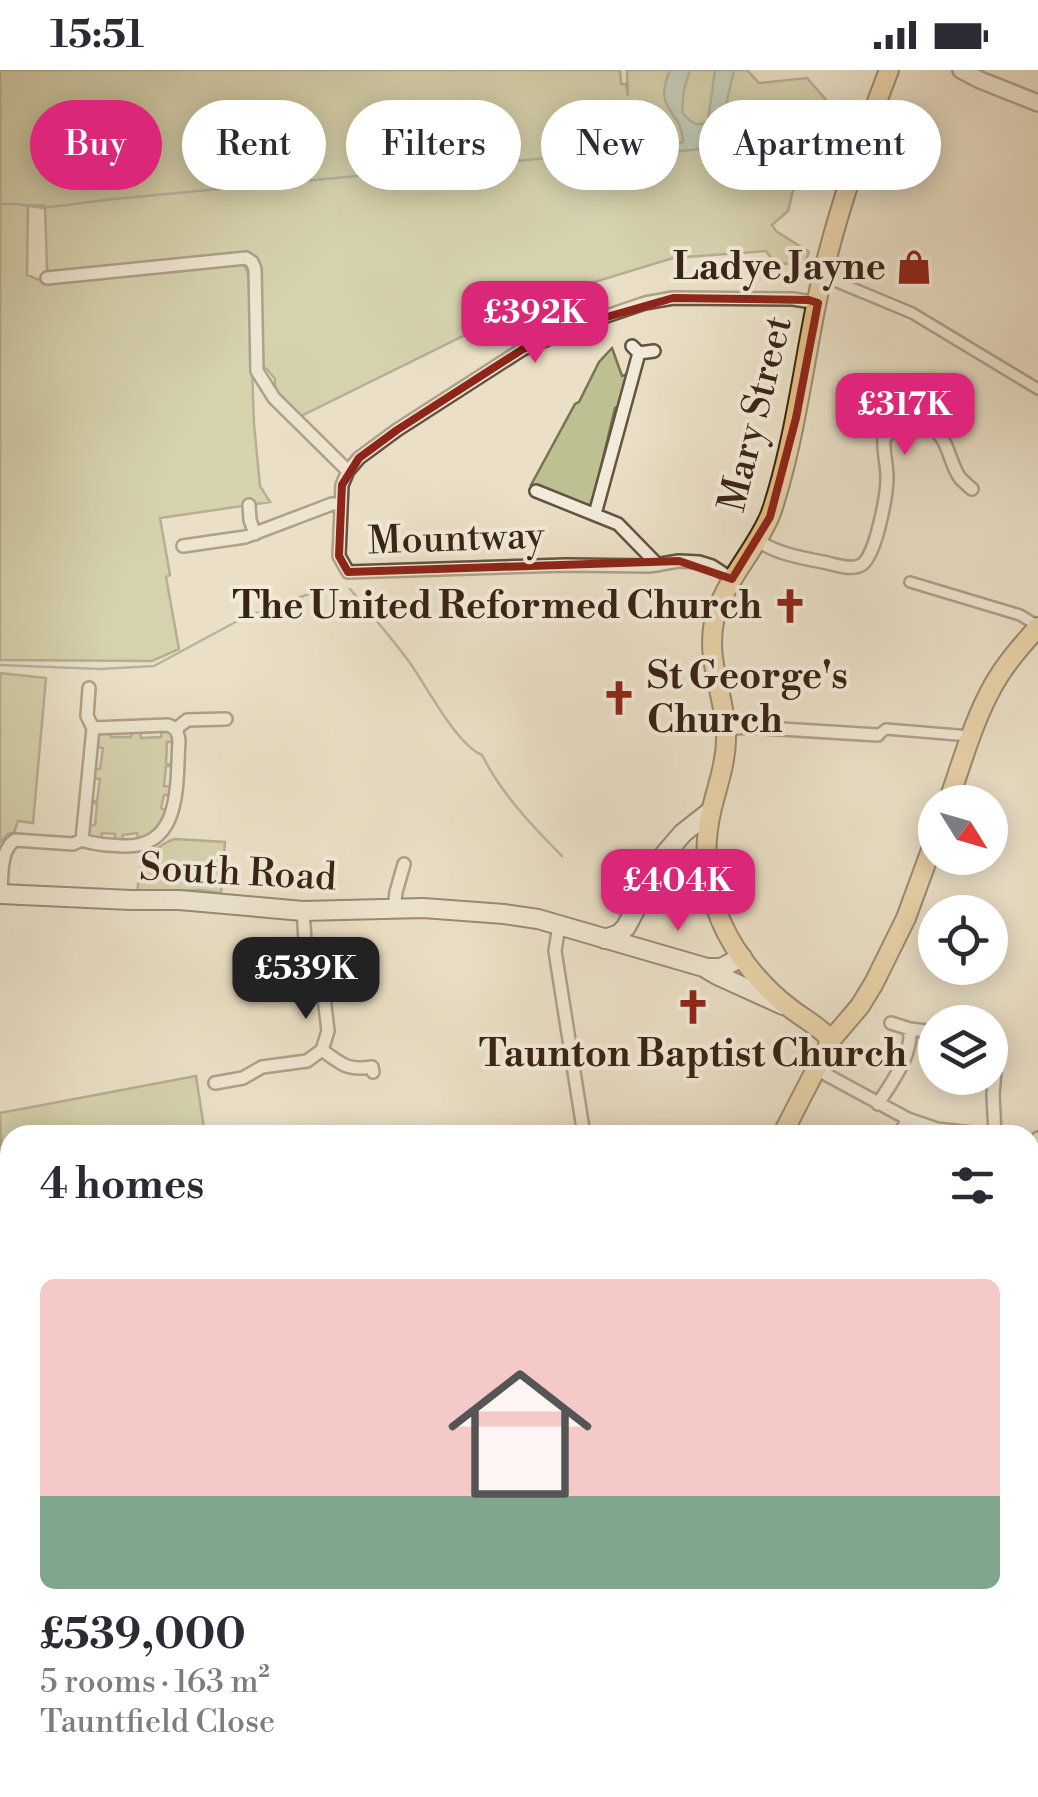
<!DOCTYPE html>
<meta charset="utf-8">
<style>
body{margin:0;font-family:"Libre Bodoni",serif;background:#f7f7f7;color:#2b2b33;height:100vh;display:flex;flex-direction:column;font-size:38px;white-space:nowrap}
*{box-sizing:border-box;margin:0}
p{font-size:32px;color:#7c7c81}
.icon{flex:none;width:55px;height:55px;fill:none;stroke:currentColor;stroke-width:2;stroke-linecap:round;stroke-linejoin:round}
.map{position:relative;flex:1;overflow:hidden}
.details{position:absolute;left:0px;top:1055px;width:1040px;height:672px;display:flex;flex-direction:column;background:#fff;border-radius:30px 30px 0 0;box-shadow:0 5px 25px #0003}
.details>*{flex:none}
.top-card{position:absolute;left:30px;top:30px;width:980px;height:90px;display:flex;gap:20px}
.needle{width:65px;rotate:127deg}
.buttons{position:absolute;left:918px;top:715px;display:grid;gap:20px}
.buttons a{display:grid;place-items:center;width:90px;height:90px;border-radius:50%;background:#fff;box-shadow:0 5px 25px #0003;font-size:50px}
.price{position:absolute;translate:-50% -85px;padding:0 22px;border-radius:20px;background:#db2777;color:#fff;font-size:32px;line-height:65px;filter:drop-shadow(0 2px 5px #0008)}
.price::after{content:'';position:absolute;left:50%;top:60px;width:30px;height:22px;margin-left:-15px;background:inherit;clip-path:polygon(0 0,100% 0,50% 100%)}
.price.active{background:#222;color:#fff}
ul{padding:0;list-style:none}
li{display:grid;align-content:center;gap:20px;height:530px;padding:0 40px}
li span{display:grid;place-items:center;height:310px;border-radius:15px;color:#555}
li>.icon{margin-inline-start:auto}
span .icon{width:180px;height:180px;fill:#fffc;stroke-width:1}
li b{font-size:42px}
h2{display:flex;justify-content:space-between;align-items:center;height:120px;padding:0 40px;font-size:42px}
.pill{padding:0 35px;border-radius:45px;background:#fff;box-shadow:0 5px 25px #0003;font-size:35px;line-height:90px}
.pill.active{background:#db2777;color:#fff}
.status{display:flex;justify-content:space-between;align-items:center;height:70px;padding:0 50px;background:#fff;direction:ltr}
.status svg{height:28px;fill:currentColor}
.map>svg:first-child{display:block}
.green{fill:#bdc191;stroke:#7a7252;stroke-width:2.5}
.water{fill:#99beb0;stroke:#728071;stroke-width:2.5}
.lines{fill:none;stroke-linecap:round;stroke-linejoin:round}
.stream{stroke:#728071;stroke-width:2.5}
.pedestrian-casing{stroke:#655240;stroke-width:14}
.minor-casing{stroke:#655240;stroke-width:16}
.tertiary-casing{stroke:#655240;stroke-width:20}
.secondary-casing{stroke:#382313;stroke-width:22}
.primary-casing{stroke:#382313;stroke-width:22}
.pedestrian{stroke:#f2ebdb;stroke-width:9}
.minor{stroke:#f2ebdb;stroke-width:11}
.tertiary{stroke:#f2ebdb;stroke-width:15}
.secondary{stroke:#f2ebdb;stroke-width:18}
.primary{stroke:#e6c084;stroke-width:18}
.marked{fill:none;stroke:#8f2418;stroke-width:8;stroke-linejoin:round}
.labels{text-anchor:middle;dominant-baseline:central;stroke-width:8;stroke-linejoin:round;paint-order:stroke}
.poi-label{font-size:38px;font-weight:bold;fill:#382313;stroke:#f2ebdb;text-anchor:end}
.street-label{font-size:38px;fill:#382313;stroke:#f2ebdb}
</style>
<div class="status"><b>15:51</b><svg viewBox="0 0 49 12"><path d="M0 12V9h3v3zM5 12V6h3v6zM10 12V3h3v9zM15 12V0h3v12zM26 1h20v11H26zM47 4h2v5h-2z"/></svg></div>
<div class="map">
<svg width="1038" height="1727" viewBox="0 0 1038 1727">
<rect width="100%" height="100%" fill="#ebe0c7"/>
<filter id="stains"><feTurbulence type="fractalNoise" baseFrequency=".002" numOctaves="4"/><feColorMatrix values="0 0 0 0 .2 0 0 0 0 .09 0 0 0 0 .02 0 0 0 .5 -.17"/></filter>
<radialGradient id="worn" r=".72"><stop offset=".6" stop-color="#630" stop-opacity="0"/><stop offset="1" stop-color="#630" stop-opacity=".3"/></radialGradient>
<!-- green -->
<path class="green" d="M0,0h620l1,14h5l2,12 -1,-26h120l12,13 48,-5 21,24 -28,60 -12,49 -16,14 4,6 33,21 -5,14 -30,-4 -8,-11 -93,7 -108,33 -57,23 -207,102 -26,-24v-13l-8,-10 -7,-3 -2,-103 -11,-9 -196,18 -4,-3 -2,-63 -17,-1 -1,70 22,9 191,-21c9,5 8,12 9,21l5,140 6,62 10,16 -110,16 10,57 -4,2 13,72 -27,12 -152,-1z
M612,278l10,28 6,-2 -8,31 -5,3 -23,96 -6,3 -55,-22 44,-81 4,-2 20,-40z
M0,603l46,5 -13,145 -15,-2 -4,12 -6,1 -8,8z
M111,659v8h20l1,-8 8,1 1,8 20,-1 1,-7c9,1 11,3 13,12h-8l-1,21 8,3h-8l-2,20 8,1 -1,8h-7l-3,13 8,3c-7,14 -16,23 -30,30l-2,-8 -14,2 -1,8h-7v-9l-13,-1 -1,8 -11,-3 -3,-5 1,-8h7l2,-21 -7,-3h7l3,-22 -8,-1 1,-9h7l3,-21 -8,-1 4,-15z
M175,769l50,3 -4,51 -21,-3 -63,2 5,-34c12,-5 20,-16 33,-19z
M196,1006l9,59h-195v33l-8,-5 -2,-50z
M1030,1555h8v172h-289l2,-9h279z"/>
<!-- water -->
<path class="water" d="M670,0h20l-6,19 -2,23c7,9 15,17 26,9l7,-51h19l-13,57 -7,7 -3,14 -59,6 -1,-10 32,-2c-1,-33 -31,-30 -13,-72z"/>
<g class="lines">
<!-- stream -->
<path class="stream" d="M0,134h17l25,4 72,-9 433,-41 94,-6 10,-3
M350,519c20,24 41,48 60,74 17,24 47,82 72,92 19,38 50,71 80,101
M0,595l100,4 54,-3 89,-48 85,-31
M0,1636l10,14
M55,1718l5,9"/>
<defs>
<path id="pedestrian" d="M823,206l89,37 126,76
M910,512l110,33 18,11
M878,665l8,-6 84,7"/>
<path id="minor" d="M47,208l199,-20 6,4 3,7 2,102 17,27 74,73
M632,276l7,7 15,-2
M536,421l82,33 40,41
M249,435l1,15 5,14
M595,444l44,-161
M757,470c18,13 44,18 66,22 11,2 28,9 38,3 15,-8 26,-71 26,-88 0,-13 -4,-25 -3,-38 18,-23 43,-26 59,1 7,12 9,27 17,38 4,4 8,8 12,11
M183,476l62,-9 87,-33h9
M732,509l-20,-13 -13,-4 -20,-1 -30,5 -83,-1 -218,7 -9,-16 3,-71 6,-14 11,-13 38,-28 126,-81 63,-26 59,-20 28,-5 120,1 25,4
M89,618l-2,28 6,12
M682,652l44,3
M176,659l11,-9 39,-1
M726,659l22,-2 130,8
M1,824c1,-18 -1,-44 14,-54l58,4 9,-4 11,-112 75,-3c8,3 10,7 11,16 -3,42 4,108 -57,105 -14,-1 -27,-1 -40,-6
M394,839l2,-17 8,-28
M559,855l-4,26 29,184
M910,959l16,2
M322,980c20,14 25,21 50,17l1,5
M816,999l92,50 29,10 51,6
M995,1002l-2,22 2,41
M215,1013l28,-5 19,-11 45,-6 15,-11 6,-19 -6,-51 -16,-25 -3,-44
M878,1034c14,-23 34,-47 32,-75l-19,-6
M899,1065l9,-16
M1030,1081l8,-13
M1030,1288l8,1
M0,1289l10,-2
M1030,1378h8
M0,1446l10,6
M1030,1474h8
M0,1561l10,13
M0,1699l10,-1
M330,1718l36,9
M846,1718l3,9
M181,1727l11,-9
M397,1727l3,-9
M577,1727l2,-4 11,4
M616,1727l1,-5"/>
<path id="tertiary" d="M961,0l19,10 58,23"/>
<path id="secondary" d="M0,824l131,6h48l124,11 120,-3 81,6 34,5 169,49h14l21,-11
M605,869l14,-5 7,-7 38,-72 19,-22 28,-22
M707,899l10,6 66,30"/>
<path id="primary" d="M948,732c14,-39 25,-81 46,-118 12,-21 28,-39 44,-57
M831,970c-12,-14 -27,-21 -41,-32 -33,-25 -63,-64 -75,-103 -11,-32 -11,-64 -3,-97 6,-24 15,-49 14,-74 -1,-38 -20,-72 -12,-112 8,-37 37,-66 53,-100 5,-9 7,-19 10,-28 20,-68 28,-139 43,-208 17,-73 42,-146 69,-216
M782,1065l49,-95 29,-34 14,-23 32,-65 29,-79
M539,1727l3,-9"/>
</defs>
<!-- pedestrian casing -->
<use href="#pedestrian" class="pedestrian-casing"/>
<!-- minor casing -->
<use href="#minor" class="minor-casing"/>
<!-- tertiary casing -->
<use href="#tertiary" class="tertiary-casing"/>
<!-- secondary casing -->
<use href="#secondary" class="secondary-casing"/>
<!-- primary casing -->
<use href="#primary" class="primary-casing"/>
<!-- pedestrian -->
<use href="#pedestrian" class="pedestrian"/>
<!-- minor -->
<use href="#minor" class="minor"/>
<!-- tertiary -->
<use href="#tertiary" class="tertiary"/>
<!-- secondary -->
<use href="#secondary" class="secondary"/>
<!-- primary -->
<use href="#primary" class="primary"/>
</g>
<!-- marked area -->
<path d="M0 0H1038V1727H0ZM673,228l136,2 9,3 -22,115 -26,99 -38,62 -53,-18 -331,11 -9,-16 3,-71 17,-27 38,-28 126,-81 63,-26z" fill="#ebe0c7" fill-opacity=".55" fill-rule="evenodd"/>
<path class="marked" d="M673,228l136,2 9,3 -22,115 -26,99 -38,62 -53,-18 -331,11 -9,-16 3,-71 17,-27 38,-28 126,-81 63,-26z"/>
<!-- icons -->
<defs>
<symbol id="shop-bare" viewBox="-9 -9 18 18"><path d="M-5-2.5h2.3a2.7 3.5 0 0 1 5.4 0H5L5.5 6h-11ZM-1.5-2.5h3a1.5 2.3 0 0 0-3 0Z" fill="#8f2418" stroke="#f2ebdb" stroke-width="2.5" paint-order="stroke"/></symbol>
<symbol id="church-bare" viewBox="-9 -9 18 18"><path d="M-1.2-6h2.4v3.5h3.3v2.4h-3.3V6h-2.4V-.1h-3.3v-2.4h3.3Z" fill="#8f2418" stroke="#f2ebdb" stroke-width="2.5" paint-order="stroke"/></symbol>
</defs>
<g fill-rule="evenodd">
<use href="#shop-bare" x="889" y="172" width="50" height="50"/>
<use href="#church-bare" x="765" y="511" width="50" height="50"/>
<use href="#church-bare" x="594" y="603" width="50" height="50"/>
<use href="#church-bare" x="668" y="912" width="50" height="50"/>
</g>
<g class="labels">
<!-- poi labels -->
<g class="poi-label">
<text x="886" y="197">Ladye Jayne</text>
<text x="762" y="536">The United Reformed Church</text>
<text x="647" y="606" text-anchor="start">St George's<tspan x="647" dy="44">Church</tspan></text>
<text x="693" y="984" text-anchor="middle">Taunton Baptist Church</text>
</g>
<!-- street labels -->
<g class="street-label">
<text transform="translate(756 344) rotate(-76)">Mary Street</text>
<text transform="translate(456 469) rotate(-2)">Mountway</text>
<text transform="translate(238 803) rotate(3)">South Road</text>
</g>
</g>
<rect width="100%" height="100%" filter="url(#stains)"/>
<rect width="100%" height="100%" fill="url(#worn)"/>
</svg>
<div class="buttons">
<a><svg class="needle" viewBox="-14 -14 28 28"><path d="M0-13l5 13h-10z" fill="#e53935"/><path d="M0 13l5-13h-10z" fill="#7c7c81"/></svg></a>
<a><svg class="icon" aria-label="locate" viewBox="0 0 24 24"><circle cx="12" cy="12" r="6"/><path d="M12 2v4M12 18v4M2 12h4M18 12h4"/></svg></a>
<a><svg class="icon" aria-label="layers" viewBox="0 0 24 24"><path d="M12 4l9 5-9 5-9-5zM3 14l9 5 9-5"/></svg></a>
</div>
<b class="price" style="left:535px;top:296px">£392K</b>
<b class="price" style="left:905px;top:388px">£317K</b>
<b class="price" style="left:678px;top:864px">£404K</b>
<b class="price active" style="left:306px;top:952px">£539K</b>
<div class="top-card">
<a class="pill active">Buy</a>
<a class="pill">Rent</a>
<a class="pill">Filters</a>
<a class="pill">New</a>
<a class="pill">Apartment</a>
</div>
<section class="details">
<h2>4 homes<svg class="icon" aria-label="filters" viewBox="0 0 24 24"><path d="M4 7h16M4 17h16"/><circle cx="9" cy="7" r="2"/><circle cx="15" cy="17" r="2"/></svg></h2>
<ul>
<li><span style="background:linear-gradient(#f6c9c9 70%,#7fa58c 0)"><svg class="icon" aria-label="home" viewBox="0 0 24 24"><path d="M3 11l9-7 9 7M6 9v11h12V9"/></svg></span><div><b>£539,000</b><p>5 rooms · 163 m²</p><p>Tauntfield Close</p></div></li>
</ul>
</section>
</div>
